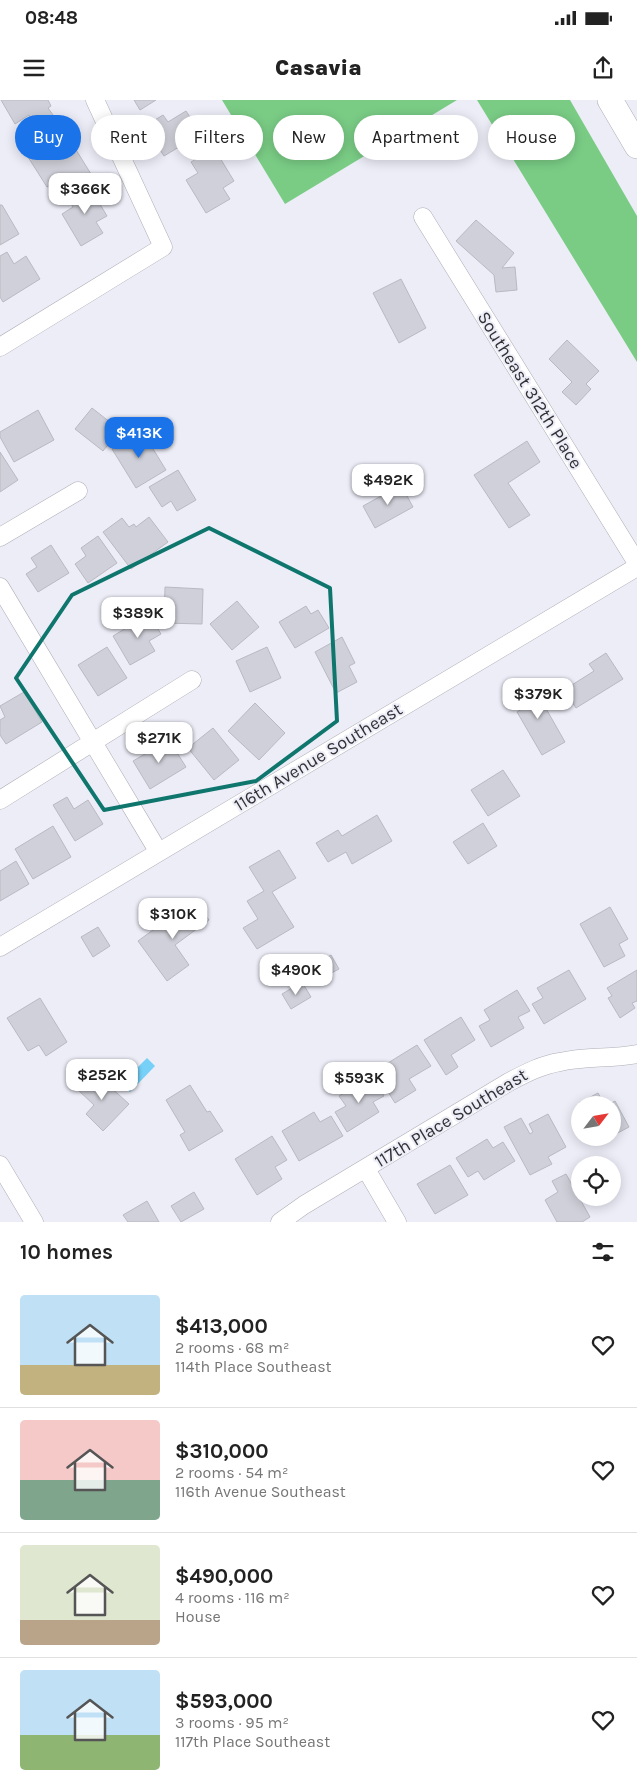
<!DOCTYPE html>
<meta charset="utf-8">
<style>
body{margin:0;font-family:Karla,sans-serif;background:#f2f2f2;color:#222;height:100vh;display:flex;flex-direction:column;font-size:19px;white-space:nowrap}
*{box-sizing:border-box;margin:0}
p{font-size:16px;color:#767676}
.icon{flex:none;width:28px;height:28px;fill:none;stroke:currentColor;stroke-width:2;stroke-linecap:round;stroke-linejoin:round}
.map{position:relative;height:1122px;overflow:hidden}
.side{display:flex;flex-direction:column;background:#fff;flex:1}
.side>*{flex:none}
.guide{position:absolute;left:15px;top:15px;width:608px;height:45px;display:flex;gap:10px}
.needle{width:32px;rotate:59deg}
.controls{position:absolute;left:571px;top:996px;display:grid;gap:10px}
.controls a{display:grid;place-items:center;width:50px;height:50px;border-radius:50%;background:#fff;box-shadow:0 2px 12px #0003;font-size:25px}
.price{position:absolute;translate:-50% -42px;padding:0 11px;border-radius:10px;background:#fff;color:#222;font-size:16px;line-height:32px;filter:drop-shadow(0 1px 2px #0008)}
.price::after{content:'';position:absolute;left:50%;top:30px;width:15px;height:11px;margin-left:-8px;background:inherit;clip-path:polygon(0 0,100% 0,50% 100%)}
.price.current{background:#1a73e8;color:#fff}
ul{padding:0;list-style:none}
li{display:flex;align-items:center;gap:15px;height:125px;padding:0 20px}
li+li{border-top:1px solid #e0e0e0}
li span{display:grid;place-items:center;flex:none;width:140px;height:100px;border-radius:5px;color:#555}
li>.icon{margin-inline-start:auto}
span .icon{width:60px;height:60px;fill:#fffc;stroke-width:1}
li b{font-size:21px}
h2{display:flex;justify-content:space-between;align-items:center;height:60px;padding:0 20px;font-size:21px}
.tag{padding:0 18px;border-radius:22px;background:#fff;box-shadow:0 2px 12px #0003;font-size:18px;line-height:45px}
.tag.current{background:#1a73e8;color:#fff}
.status{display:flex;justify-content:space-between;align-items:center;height:35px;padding:0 25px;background:#fff;direction:ltr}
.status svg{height:14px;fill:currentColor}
header{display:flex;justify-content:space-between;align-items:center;height:65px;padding:0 20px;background:#fff;font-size:22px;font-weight:800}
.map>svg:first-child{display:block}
.forest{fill:#7acc85}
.water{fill:#76d0f7}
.building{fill:#d0d0da;stroke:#b9b9c2}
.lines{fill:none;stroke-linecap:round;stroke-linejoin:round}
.street-casing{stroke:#aeaeb7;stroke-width:19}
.secondary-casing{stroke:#aeaeb7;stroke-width:26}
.street{stroke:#fff;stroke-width:18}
.secondary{stroke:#fff;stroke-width:25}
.marked{fill:none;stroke:#0f766e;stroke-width:4;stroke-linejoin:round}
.labels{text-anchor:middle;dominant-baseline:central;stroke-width:4;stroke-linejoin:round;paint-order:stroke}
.street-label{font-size:18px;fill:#323236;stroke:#ecedf7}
</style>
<div class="status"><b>08:48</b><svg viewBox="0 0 49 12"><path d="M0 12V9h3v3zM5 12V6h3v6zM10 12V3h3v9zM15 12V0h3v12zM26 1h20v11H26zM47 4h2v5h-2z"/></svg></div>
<header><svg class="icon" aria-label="menu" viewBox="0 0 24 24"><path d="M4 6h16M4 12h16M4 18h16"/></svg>Casavia<svg class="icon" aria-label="share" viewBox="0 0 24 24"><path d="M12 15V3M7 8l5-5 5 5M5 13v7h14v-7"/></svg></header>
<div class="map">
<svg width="637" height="1122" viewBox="0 0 637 1122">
<rect width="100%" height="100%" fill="#ecedf7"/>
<!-- forest -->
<path class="forest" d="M222,0h235l-172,104z
M477,0h93l67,116v146z"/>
<!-- water -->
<path class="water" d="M147,958l8,8 -25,26 -9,-8z"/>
<!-- building -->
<path class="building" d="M1,0h47l3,6 -3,2 5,7 -18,10 -6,-10 -14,9z
M134,0h22l-16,10z
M186,11l18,28 -22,14 -3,-6 -15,9 -19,-30 18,-11 5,7z
M60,24l31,50 -25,16 -6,-10 -13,7 -19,-30 13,-8 -6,-10z
M214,48l20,33 -11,7 7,11 -24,14 -20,-33 12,-7 -7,-11z
M88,84l19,32 -11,6 7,11 -22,13 -19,-32 11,-7 -6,-11z
M0,105h2l17,29 -19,11z
M476,120l38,33 -12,15 13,-1 2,23 -21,2 -2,-17 -38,-34z
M7,152l7,12 12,-8 14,23 -37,23 -3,-5v-41z
M401,179l25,49 -27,15 -26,-50z
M567,240l32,31 -13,13 5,5 -15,16 -14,-13 10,-10 -23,-23z
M92,308l28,22 -17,21 -28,-22z
M38,310l16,30 -40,22 -14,-25v-5z
M142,331l24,39 -30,18 -24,-39z
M527,341l13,21 -32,21 22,32 -21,13 -35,-53z
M0,352l18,28 -18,12z
M178,370l18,30 -19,11 -6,-10 -9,6 -13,-20z
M401,385l12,22 -38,21 -12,-22z
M149,417l19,25 -37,27 -28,-37 19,-14 7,9 5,-3 2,3z
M98,436l19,27 -29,20 -13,-19 11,-8 -5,-8z
M51,445l18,28 -31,19 -12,-18 11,-7 -6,-9z
M165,487l38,2 -1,35 -38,-1z
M237,501l22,26 -27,23 -22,-26z
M306,506l5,8 7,-4 11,18 -34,20 -16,-26z
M149,514l12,20 -12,7 6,10 -25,14 -17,-29z
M342,537l13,26 -6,3 8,16 -21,11 -21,-41z
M107,547l20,31 -29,18 -20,-31z
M267,547l14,31 -31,14 -14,-31z
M606,553l17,26 -47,29 -12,-18 30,-19 -5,-7z
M532,584l33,58 -23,13 -25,-43 5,-3 -8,-15z
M24,592l18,30 -36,22 -6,-9v-15l5,-3 -5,-11z
M255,603l30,30 -26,27 -31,-29z
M213,628l26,32 -25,20 -26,-32z
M169,640l17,27 -36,22 -17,-28z
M503,670l17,26 -32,20 -17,-26z
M67,697l7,12 14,-9 15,24 -28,17 -22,-36z
M377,715l15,26 -40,23 -6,-12 -18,10 -12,-19 22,-13 4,6z
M483,723l14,23 -29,18 -15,-22z
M53,726l18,31 -38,22 -18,-30z
M279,750l17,28 -24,14 22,35 -37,22 -14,-21 15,-9 -11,-18 17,-10 -15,-24z
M16,761l13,23 -29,17v-30z
M194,800l15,20 -34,25 14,20 -22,16 -29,-40z
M610,807l18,32 -9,5 6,12 -21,11 -24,-43z
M98,827l12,19 -17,11 -12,-20z
M331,855l8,14 -17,9 -8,-13z
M569,870l17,29 -42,25 -12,-20 11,-6 -6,-10z
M637,870v31l-5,2 3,5 -15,10 -12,-20 4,-2 -5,-8z
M302,882l9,15 -20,12 -9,-15z
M517,890l13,21 -12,6 6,11 -33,19 -12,-21 11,-6 -6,-10z
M40,898l27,44 -21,14 -7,-11 -11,6 -21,-33z
M461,917l14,23 -24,15 7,12 -12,8 -22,-35z
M417,945l14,21 -22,13 7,11 -21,13 -20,-32z
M94,972l35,32 -26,27 -17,-17 8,-9 -17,-16z
M372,976l12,20 -11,6 6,10 -32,20 -12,-20 11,-6 -7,-10z
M190,985l17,27 3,-1 13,20 -34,20 -9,-16 5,-3 -19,-32z
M598,993l7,12 -25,1 -1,-3z
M615,1001l14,26 -17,9v-31h-4z
M314,1012l6,10 11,-6 12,20 -44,25 -17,-30z
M548,1014l18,33 -18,10 4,7 -22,11 -26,-48 17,-9 9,16 3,-2 -4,-8z
M272,1036l15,24 -12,7 7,12 -25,16 -22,-36z
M487,1039l6,9 10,-6 12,19 -31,19 -6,-9 -10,6 -12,-19z
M450,1065l18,30 -33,19 -18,-30z
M566,1074l24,43 -8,5h-25l-12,-22 13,-8 -6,-11z
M194,1092l10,17 -23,13 -10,-16z
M147,1101l12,21h-31l-5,-7z"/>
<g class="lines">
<defs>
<path id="street" d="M423,117l214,346
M0,247l163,-100 -68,-147
M0,437l78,-46
M0,487l158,264
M0,700l192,-120
M0,847l637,-380
M0,1065l34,57
M366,1069l31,53
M280,1122l24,-17 205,-123c17,-9 32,-17 51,-20 25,-6 51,-3 77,-8"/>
<path id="secondary" d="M610,0l27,46"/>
</defs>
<!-- street casing -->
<use href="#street" class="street-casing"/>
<!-- secondary casing -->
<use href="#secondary" class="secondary-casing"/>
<!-- street -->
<use href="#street" class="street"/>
<!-- secondary -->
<use href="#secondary" class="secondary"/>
</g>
<!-- marked area -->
<path class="marked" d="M209,428l121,60 7,133 -81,60 -152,29 -88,-132 56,-83z"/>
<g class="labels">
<!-- street labels -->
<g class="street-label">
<text transform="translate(530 290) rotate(58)">Southeast 312th Place</text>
<text transform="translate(318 657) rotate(-31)">116th Avenue Southeast</text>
<text transform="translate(451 1018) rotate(-31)">117th Place Southeast</text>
</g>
</g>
</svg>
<div class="controls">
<a><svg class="needle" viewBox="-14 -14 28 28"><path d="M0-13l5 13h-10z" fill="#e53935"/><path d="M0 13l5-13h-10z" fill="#767676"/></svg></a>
<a><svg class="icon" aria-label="locate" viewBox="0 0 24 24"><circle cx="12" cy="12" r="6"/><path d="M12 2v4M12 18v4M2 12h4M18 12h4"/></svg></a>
</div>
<b class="price" style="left:85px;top:115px">$366K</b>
<b class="price current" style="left:139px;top:359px">$413K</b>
<b class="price" style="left:388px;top:406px">$492K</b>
<b class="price" style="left:138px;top:539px">$389K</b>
<b class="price" style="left:538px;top:620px">$379K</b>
<b class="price" style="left:159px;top:664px">$271K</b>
<b class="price" style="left:173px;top:840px">$310K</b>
<b class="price" style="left:296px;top:896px">$490K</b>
<b class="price" style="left:102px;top:1001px">$252K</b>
<b class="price" style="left:359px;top:1004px">$593K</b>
<div class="guide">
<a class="tag current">Buy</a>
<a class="tag">Rent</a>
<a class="tag">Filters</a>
<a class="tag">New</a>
<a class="tag">Apartment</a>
<a class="tag">House</a>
</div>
</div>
<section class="side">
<h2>10 homes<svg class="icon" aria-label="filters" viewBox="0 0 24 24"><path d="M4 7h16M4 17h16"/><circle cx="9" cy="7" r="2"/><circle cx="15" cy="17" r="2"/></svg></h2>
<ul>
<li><span style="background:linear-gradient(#bfe0f5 70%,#c2b280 0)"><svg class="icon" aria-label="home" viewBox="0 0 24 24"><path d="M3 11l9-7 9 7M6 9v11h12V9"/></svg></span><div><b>$413,000</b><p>2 rooms · 68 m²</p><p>114th Place Southeast</p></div><svg class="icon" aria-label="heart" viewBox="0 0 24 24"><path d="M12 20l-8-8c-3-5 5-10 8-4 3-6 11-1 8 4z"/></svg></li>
<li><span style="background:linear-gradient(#f6c9c9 60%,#7fa58c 0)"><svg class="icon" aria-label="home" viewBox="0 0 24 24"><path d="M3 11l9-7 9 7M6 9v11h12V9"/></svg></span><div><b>$310,000</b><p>2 rooms · 54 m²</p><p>116th Avenue Southeast</p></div><svg class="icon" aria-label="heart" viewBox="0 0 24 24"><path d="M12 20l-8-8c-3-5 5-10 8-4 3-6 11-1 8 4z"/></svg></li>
<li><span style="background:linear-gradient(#dfe7d0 75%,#b9a48a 0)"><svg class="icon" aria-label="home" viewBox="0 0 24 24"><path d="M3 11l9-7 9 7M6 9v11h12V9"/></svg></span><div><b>$490,000</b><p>4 rooms · 116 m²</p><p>House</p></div><svg class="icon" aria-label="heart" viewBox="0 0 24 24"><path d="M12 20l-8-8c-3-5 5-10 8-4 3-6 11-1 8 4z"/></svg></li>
<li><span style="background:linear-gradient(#bfe0f5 65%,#8fb573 0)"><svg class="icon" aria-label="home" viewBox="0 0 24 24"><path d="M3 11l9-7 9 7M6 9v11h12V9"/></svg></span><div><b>$593,000</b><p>3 rooms · 95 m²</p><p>117th Place Southeast</p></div><svg class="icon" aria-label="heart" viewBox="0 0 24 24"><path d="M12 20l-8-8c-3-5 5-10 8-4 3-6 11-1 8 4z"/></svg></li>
</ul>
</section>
